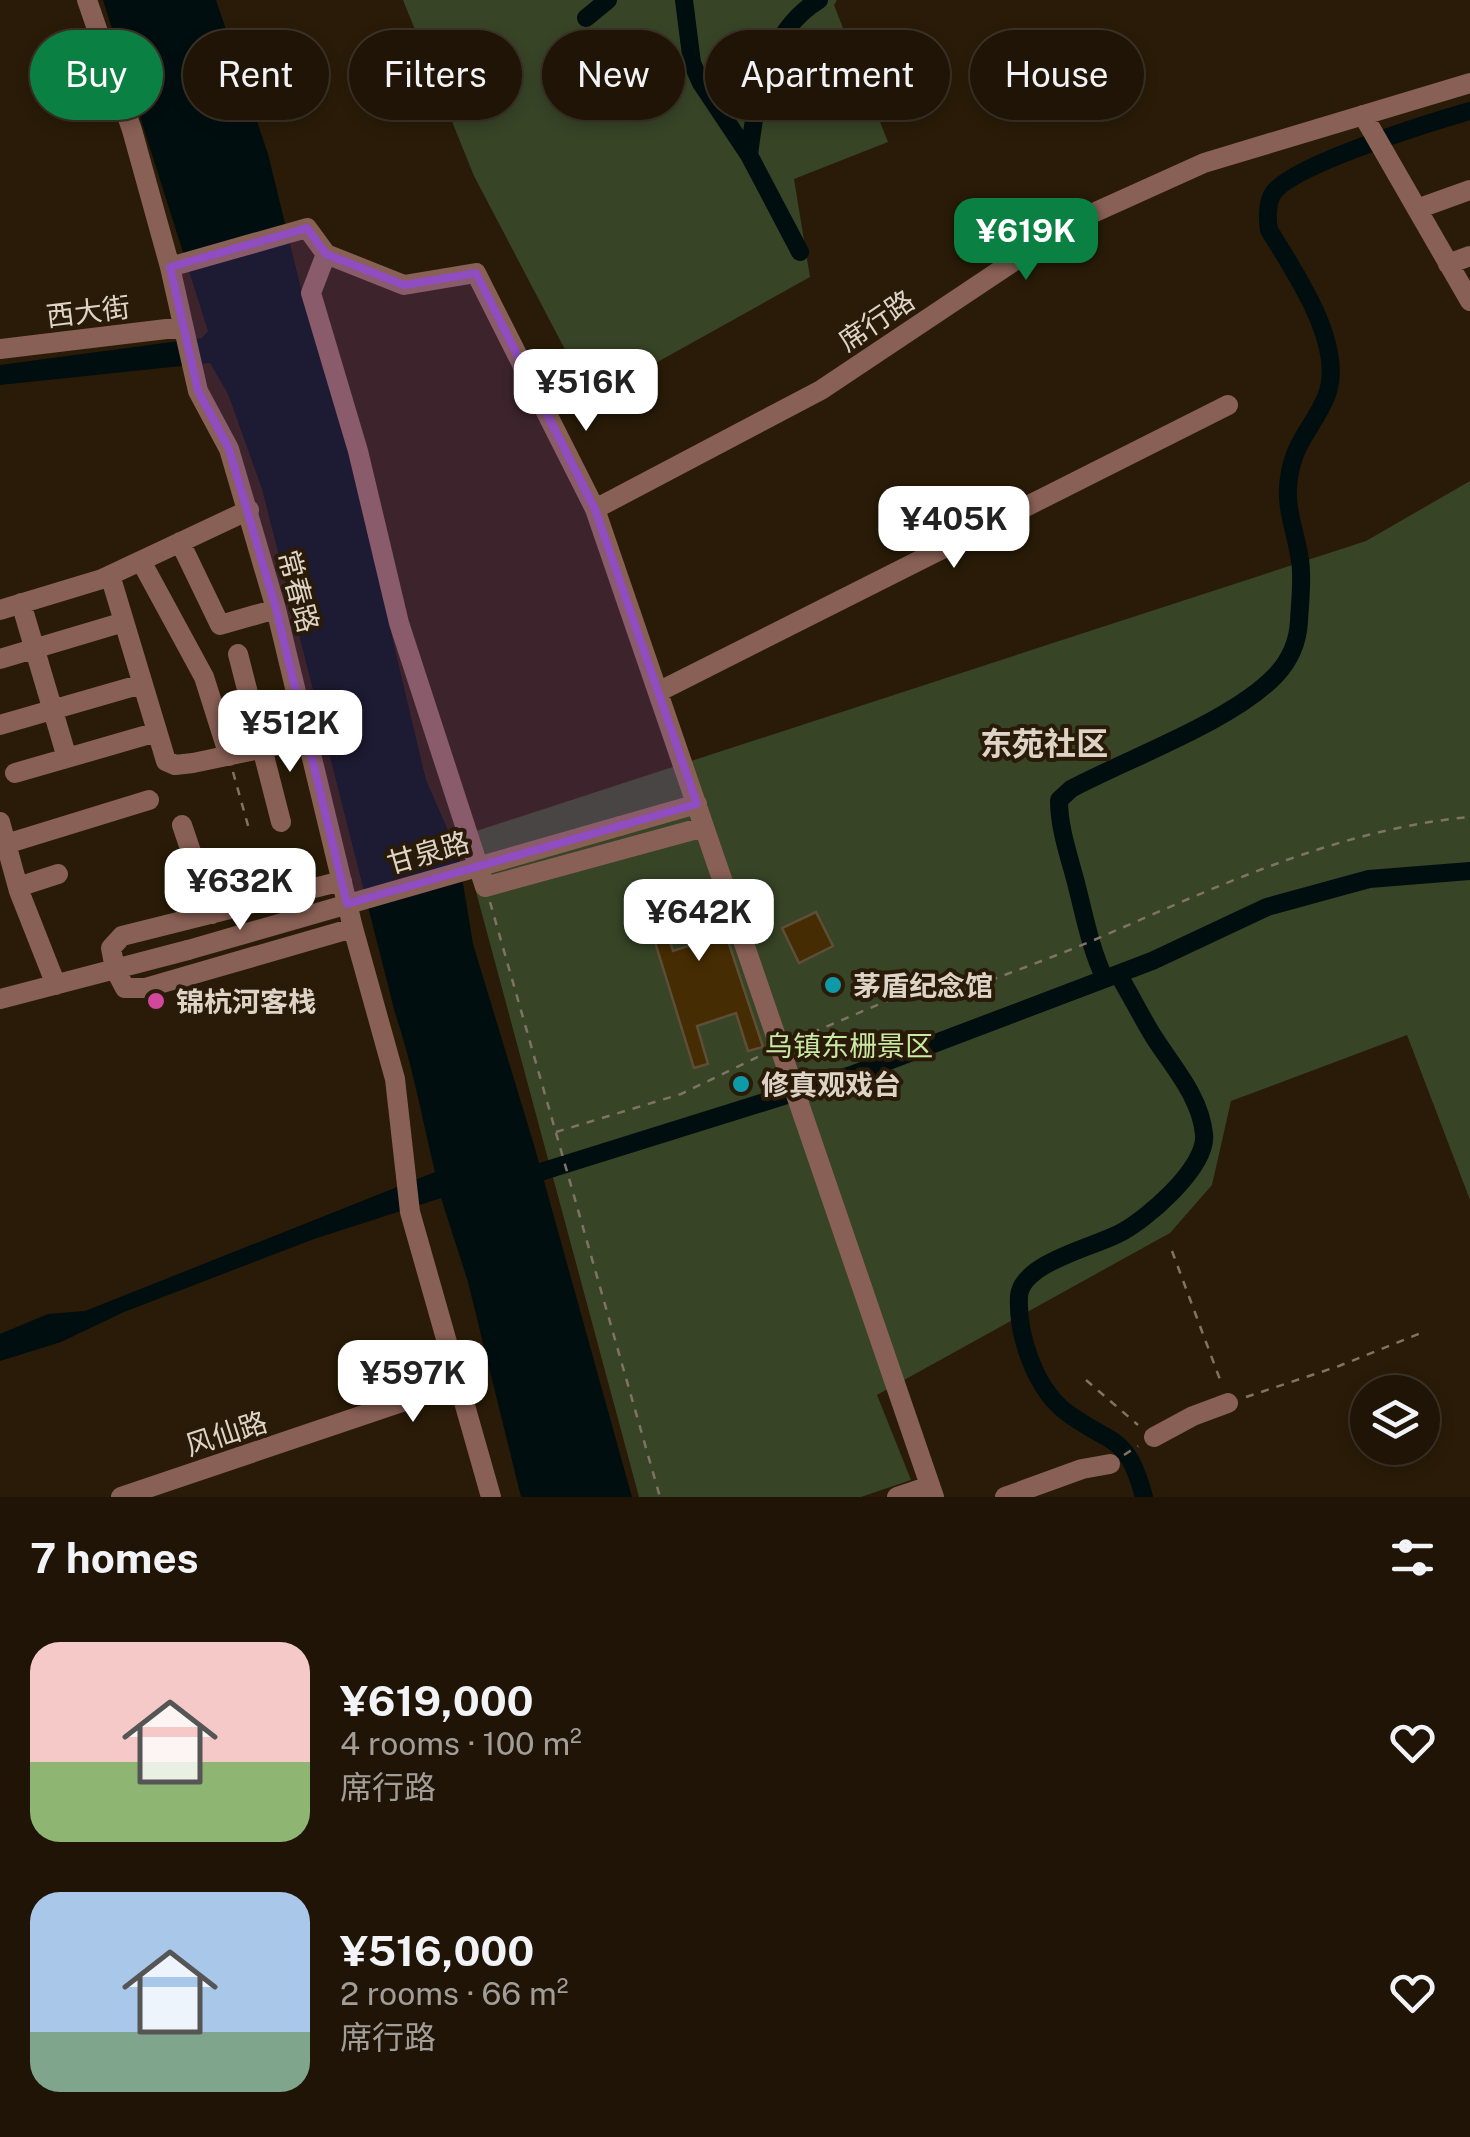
<!DOCTYPE html>
<meta charset="utf-8">
<style>
body{margin:0;font-family:"Public Sans","Noto Sans SC",sans-serif;background:#2c2113;color:#f1f3f6;height:100vh;display:flex;flex-direction:column;font-size:38px;white-space:nowrap}
*{box-sizing:border-box;margin:0}
p{font-size:32px;color:#a19e9a}
.icon{flex:none;width:55px;height:55px;fill:none;stroke:currentColor;stroke-width:2;stroke-linecap:round;stroke-linejoin:round}
.map{position:relative;height:1497px;overflow:hidden}
.side{display:flex;flex-direction:column;background:#1f1405;flex:1}
.side>*{flex:none}
.top-card{position:absolute;left:30px;top:30px;width:1410px;height:90px;display:flex;gap:20px}
.controls{position:absolute;left:1350px;top:1375px;display:grid;gap:20px}
.controls a{display:grid;place-items:center;width:90px;height:90px;border-radius:50%;background:#1f1405;box-shadow:0 5px 15px #0003,0 0 0 2px #3c3327;font-size:50px}
.price{position:absolute;translate:-50% -85px;padding:0 22px;border-radius:20px;background:#fff;color:#222;font-size:32px;line-height:65px;filter:drop-shadow(0 2px 5px #0008)}
.price::after{content:'';position:absolute;left:50%;top:60px;width:30px;height:22px;margin-left:-15px;background:inherit;clip-path:polygon(0 0,100% 0,50% 100%)}
.price.on{background:#0b8043;color:#fff}
ul{padding:0;list-style:none}
li{display:flex;align-items:center;gap:30px;height:250px;padding:0 30px}
li span{display:grid;place-items:center;flex:none;width:280px;height:200px;border-radius:30px;color:#555}
li>.icon{margin-inline-start:auto}
span .icon{width:120px;height:120px;fill:#fffc;stroke-width:1}
li b{font-size:42px}
h2{display:flex;justify-content:space-between;align-items:center;height:120px;padding:0 30px;font-size:42px}
.tag{padding:0 35px;border-radius:45px;background:#1f1405;box-shadow:0 5px 15px #0003,0 0 0 2px #3c3327;font-size:35px;line-height:90px}
.tag.on{background:#0b8043;color:#fff}
.map>svg:first-child{display:block}
.green{fill:#374426}
.water{fill:#000e10}
.lines{fill:none;stroke-linecap:round;stroke-linejoin:round}
.canal{stroke:#000e10;stroke-width:18}
.building{fill:#452c02;stroke:#5e4e38;stroke-width:2.5;fill-rule:evenodd}
.path{stroke:#7f7363;stroke-width:2.5;stroke-dasharray:8 8;stroke-linecap:butt}
.minor{stroke:#896055;stroke-width:20}
.minor-bridge{stroke:#896055;stroke-width:20}
.marked{fill:#8f4dc1;fill-opacity:0.2;stroke:#8f4dc1;stroke-width:8;stroke-linejoin:round}
.culture-dot{fill:#0f9aa8;stroke:#291b07;stroke-width:4}
.hotel-dot{fill:#d1479c;stroke:#291b07;stroke-width:4}
.labels{text-anchor:middle;dominant-baseline:central;stroke-width:8;stroke-linejoin:round;paint-order:stroke}
.street-label{font-size:28px;fill:#ddd3c7;stroke:#291b07}
.poi-label{font-size:28px;font-weight:bold;fill:#ddd3c7;stroke:#291b07;text-anchor:start}
.park-label{font-size:28px;fill:#cae9a5;stroke:#291b07}
.quarter-label{font-size:32px;font-weight:bold;fill:#ddd3c7;stroke:#291b07}
</style>
<div class="map">
<svg width="1470" height="1497" viewBox="0 0 1470 1497">
<rect width="100%" height="100%" fill="#291b07"/>
<!-- green -->
<path class="green" d="M403,0h434l-3,5 54,137 -94,37 16,98 -219,122 -117,-223z
M1470,481v719l-63,-165 -176,66 -19,84 -42,48 -293,162 34,85 -50,17h-222l-178,-661 905,-295z"/>
<!-- water -->
<path class="water" d="M103,0h113l52,154 37,151 47,129 41,207 33,139 32,73 15,91 61,201 98,352h-111l-53,-215 -27,-84 -127,41 -190,73 -63,30 -61,19v-27l48,-20 37,-3 350,-139c-13,-53 -22,-106 -40,-159l-133,-524 -34,-95 -18,-31 -210,22v-20l202,-27 6,-7z"/>
<g class="lines">
<!-- canal -->
<path class="canal" d="M684,0l8,63 9,20 48,72 51,97
M586,18l22,-18
M749,155c7,-56 17,-123 70,-155
M1118,974c12,20 22,40 34,60 19,31 48,61 52,100 4,33 -59,87 -86,100 -25,13 -96,29 -99,62 -2,39 16,92 47,116 46,34 61,21 78,85
M1105,979c-15,-31 -21,-66 -30,-100 -7,-26 -16,-52 -16,-79l12,-11c58,-31 162,-68 205,-114 14,-15 22,-34 23,-54 1,-20 4,-42 1,-61 -4,-28 -16,-53 -11,-82 5,-37 24,-50 37,-81 21,-50 -32,-126 -57,-167 -2,-12 -2,-29 5,-38 21,-28 158,-70 196,-81
M518,1179l336,-105 298,-113 115,-54 102,-28 101,-8"/>
</g>
<!-- building -->
<path class="building" d="M708,880l55,167 -15,4 -12,-38 -39,13 11,38 -14,4 -52,-168zM705,910l8,28 -40,13 -9,-29z
M816,912l17,34 -34,17 -17,-35z"/>
<g class="lines">
<!-- path -->
<path class="path" d="M233,772l16,57
M490,902l170,595
M797,1039l156,-66 5,20c45,-18 91,-34 136,-53 120,-52 243,-111 376,-123
M556,1132l125,-38 81,-39
M1172,1251l50,134
M1086,1380l52,45
M1246,1397l93,-31 82,-33
M1124,1455l14,-9"/>
<!-- minor -->
<path class="minor" d="M87,0l45,130 38,137 28,124 31,58 47,160 77,319 42,151 15,133 81,285
M1363,115l107,186
M1417,209l53,-19
M326,254l-15,39 47,158 41,172 86,264 219,-60
M1448,264l22,-8
M170,267l137,-39 19,26 78,31 72,-12 119,236 339,988
M0,349l183,-22
M595,509l226,-119 250,-167 133,-60 266,-80
M180,542l40,83 56,-16
M141,561l63,116 25,79
M110,575l56,186 9,4 18,-2 114,-24
M21,603l46,155
M0,610l102,-31 147,-69
M238,654l43,168
M0,659l124,-37
M658,692l570,-287
M0,725l142,-41
M15,773l142,-41
M0,822l19,69 37,94
M182,825l30,89
M620,826l77,-22
M6,844l143,-44
M342,881l-220,55 -11,12 4,21 10,19h20l208,-60
M18,887l40,-13
M0,999l188,-49
M1154,1437l39,-21 35,-13
M121,1497l340,-115
M897,1497l33,-11
M1005,1497l77,-28 28,-5"/>
<!-- minor-bridge -->
<path class="minor-bridge" d="M188,950l432,-124"/>
</g>
<!-- marked area -->
<path class="marked" d="M307,228l19,26 78,31 72,-12 119,236 102,295 -350,100 -71,-295 -47,-160 -31,-58 -28,-124z"/>
<!-- markers -->
<g class="culture-dot">
<circle cx="833" cy="985" r="10"/>
<circle cx="741" cy="1084" r="10"/>
</g>
<circle class="hotel-dot" cx="156" cy="1001" r="10"/>
<g class="labels">
<!-- street labels -->
<g class="street-label">
<text transform="translate(88 311) rotate(-7)">西大街</text>
<text transform="translate(876 320) rotate(-34)">席行路</text>
<text transform="translate(299 591) rotate(75)">常春路</text>
<text transform="translate(428 852) rotate(-16)">甘泉路</text>
<text transform="translate(226 1433) rotate(-18)">风仙路</text>
</g>
<!-- poi labels -->
<g class="poi-label">
<text x="853" y="985">茅盾纪念馆</text>
<text x="176" y="1001">锦杭河客栈</text>
<text x="761" y="1084">修真观戏台</text>
</g>
<!-- park labels -->
<g class="park-label">
<text x="849" y="1045">乌镇东栅景区</text>
</g>
<!-- quarter labels -->
<g class="quarter-label">
<text x="1044" y="743">东苑社区</text>
</g>
</g>
</svg>
<div class="controls">
<a><svg class="icon" aria-label="layers" viewBox="0 0 24 24"><path d="M12 4l9 5-9 5-9-5zM3 14l9 5 9-5"/></svg></a>
</div>
<b class="price on" style="left:1026px;top:283px">¥619K</b>
<b class="price" style="left:586px;top:434px">¥516K</b>
<b class="price" style="left:954px;top:571px">¥405K</b>
<b class="price" style="left:290px;top:775px">¥512K</b>
<b class="price" style="left:240px;top:933px">¥632K</b>
<b class="price" style="left:699px;top:964px">¥642K</b>
<b class="price" style="left:413px;top:1425px">¥597K</b>
<div class="top-card">
<a class="tag on">Buy</a>
<a class="tag">Rent</a>
<a class="tag">Filters</a>
<a class="tag">New</a>
<a class="tag">Apartment</a>
<a class="tag">House</a>
</div>
</div>
<section class="side">
<h2>7 homes<svg class="icon" aria-label="filters" viewBox="0 0 24 24"><path d="M4 7h16M4 17h16"/><circle cx="9" cy="7" r="2"/><circle cx="15" cy="17" r="2"/></svg></h2>
<ul>
<li><span style="background:linear-gradient(#f6c9c9 60%,#8fb573 0)"><svg class="icon" aria-label="home" viewBox="0 0 24 24"><path d="M3 11l9-7 9 7M6 9v11h12V9"/></svg></span><div><b>¥619,000</b><p>4 rooms · 100 m²</p><p>席行路</p></div><svg class="icon" aria-label="heart" viewBox="0 0 24 24"><path d="M12 20l-8-8c-3-5 5-10 8-4 3-6 11-1 8 4z"/></svg></li>
<li><span style="background:linear-gradient(#a9c7e8 70%,#7fa58c 0)"><svg class="icon" aria-label="home" viewBox="0 0 24 24"><path d="M3 11l9-7 9 7M6 9v11h12V9"/></svg></span><div><b>¥516,000</b><p>2 rooms · 66 m²</p><p>席行路</p></div><svg class="icon" aria-label="heart" viewBox="0 0 24 24"><path d="M12 20l-8-8c-3-5 5-10 8-4 3-6 11-1 8 4z"/></svg></li>
</ul>
</section>
